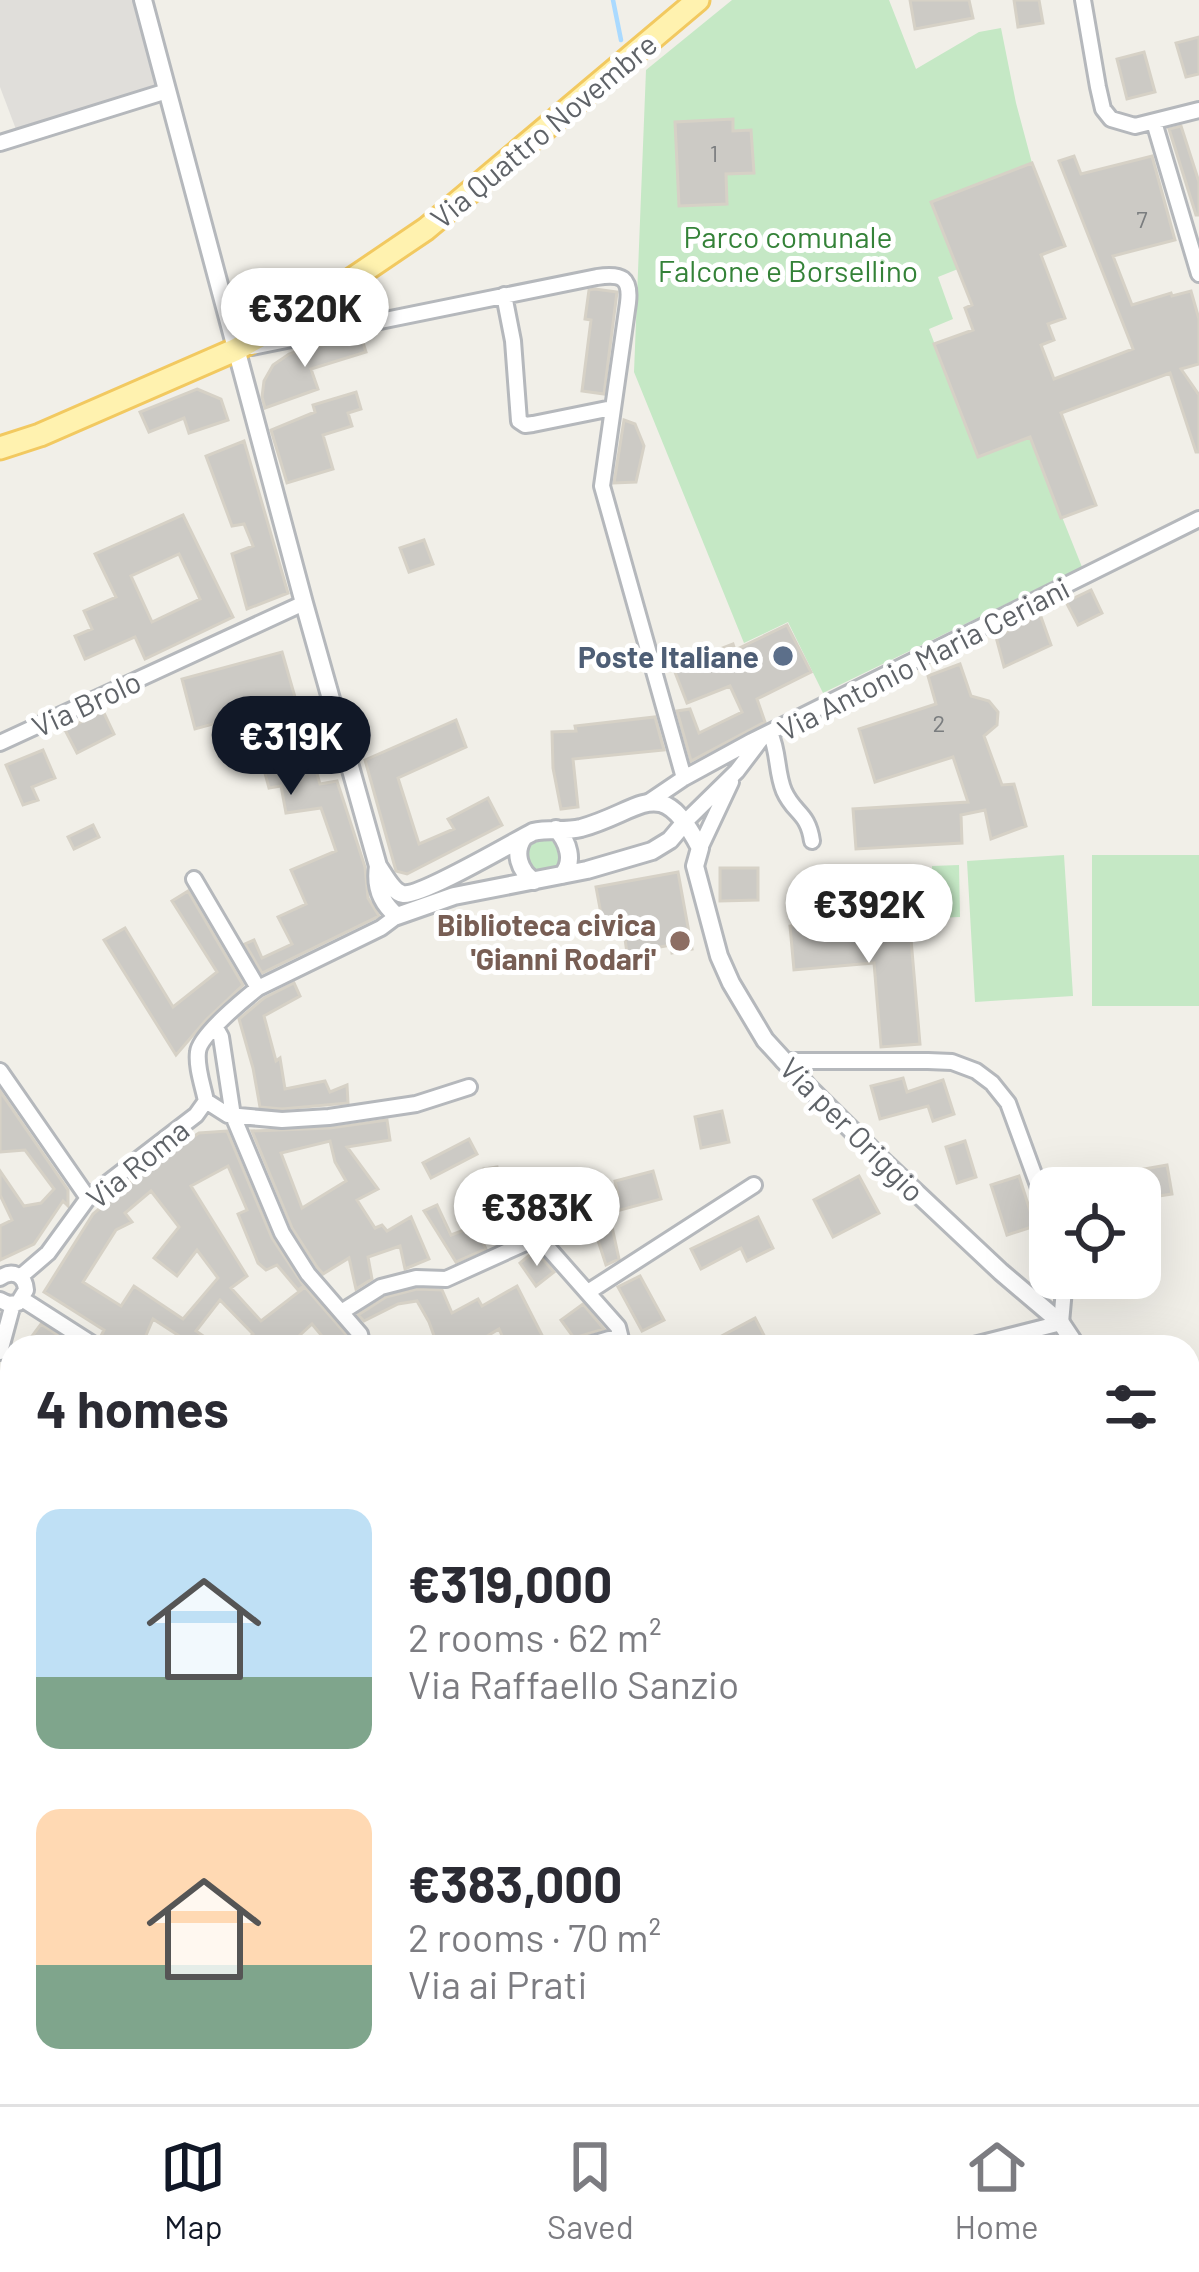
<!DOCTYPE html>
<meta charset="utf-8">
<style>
body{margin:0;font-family:Barlow,sans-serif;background:#f7f7f7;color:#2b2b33;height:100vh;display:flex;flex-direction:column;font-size:45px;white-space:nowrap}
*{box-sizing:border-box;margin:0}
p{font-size:39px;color:#7c7c81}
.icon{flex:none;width:66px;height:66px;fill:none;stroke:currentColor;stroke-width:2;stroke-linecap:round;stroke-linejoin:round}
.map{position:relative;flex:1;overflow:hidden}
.details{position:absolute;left:0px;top:1335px;width:1200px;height:771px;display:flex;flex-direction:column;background:#fff;border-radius:36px 36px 0 0;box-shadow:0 12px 48px #0002}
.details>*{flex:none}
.buttons{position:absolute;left:1029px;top:1167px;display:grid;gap:24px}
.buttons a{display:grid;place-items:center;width:132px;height:132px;border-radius:24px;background:#fff;box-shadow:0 12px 48px #0002;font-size:60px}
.price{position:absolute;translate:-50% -102px;padding:0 27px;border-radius:42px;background:#fff;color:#222;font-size:39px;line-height:78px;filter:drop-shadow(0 3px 6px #0008)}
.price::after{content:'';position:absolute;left:50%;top:72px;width:36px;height:27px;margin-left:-18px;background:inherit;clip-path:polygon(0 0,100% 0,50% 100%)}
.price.current{background:#111827;color:#fff}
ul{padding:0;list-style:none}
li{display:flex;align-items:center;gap:36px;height:300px;padding:0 36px}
li span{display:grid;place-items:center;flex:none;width:336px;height:240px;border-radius:24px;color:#555}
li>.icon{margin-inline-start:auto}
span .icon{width:144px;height:144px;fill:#fffc;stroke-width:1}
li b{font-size:51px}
h2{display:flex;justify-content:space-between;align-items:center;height:144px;padding:0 36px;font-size:51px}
.menu{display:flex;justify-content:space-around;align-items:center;height:168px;border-top:3px solid #e1e1e2;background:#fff;font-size:33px;color:#7c7c81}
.menu a{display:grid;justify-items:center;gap:6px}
.menu .current{color:#111827}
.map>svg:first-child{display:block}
.industrial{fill:#e0deda}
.green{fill:#c5e8c5}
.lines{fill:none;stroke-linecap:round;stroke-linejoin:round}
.stream{stroke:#aadaff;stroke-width:4.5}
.building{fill:#cccac5;stroke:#d6d1c6;stroke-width:3;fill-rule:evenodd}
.minor-casing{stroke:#b5b8bc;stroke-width:20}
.tertiary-casing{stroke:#b5b8bc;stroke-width:22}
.primary-casing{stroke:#f2c960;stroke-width:27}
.minor{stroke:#fff;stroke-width:14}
.tertiary{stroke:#fff;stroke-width:16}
.primary{stroke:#fff2af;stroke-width:21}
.service-dot{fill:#5c6f8a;stroke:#fff;stroke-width:4.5}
.education-dot{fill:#8d6e63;stroke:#fff;stroke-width:4.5}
.labels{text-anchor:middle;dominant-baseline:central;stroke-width:10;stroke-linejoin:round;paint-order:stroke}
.number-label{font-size:24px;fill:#7a7d7f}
.street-label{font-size:30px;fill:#5f6368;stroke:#fff}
.park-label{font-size:30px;fill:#348238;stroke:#fff}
.service-label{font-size:30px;font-weight:bold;fill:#4e5e75;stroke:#fff;text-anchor:end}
.education-label{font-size:30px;font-weight:bold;fill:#785e54;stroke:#fff;text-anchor:end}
</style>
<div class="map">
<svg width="1199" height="2104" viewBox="0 0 1199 2104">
<rect width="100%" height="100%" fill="#f1efe8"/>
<!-- industrial -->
<path class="industrial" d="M0,0h138l24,87 -145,45 -17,-45z"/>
<!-- green -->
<path class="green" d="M732,0h157l27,69 63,-37 22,-4 15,75 16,60 -100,39 26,67 -20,8 15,42 -24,10 48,127 53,-19 52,130 -259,126 -35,-71 -44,21 -110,-271 12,-302z
M528 855a16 16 0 1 1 32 0a16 16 0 1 1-32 0Z
M1064,855l9,141 -98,6 -8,-141z
M1092,855h107v151h-107z
M959,865l1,52 -26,1 -2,-52z
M1188,1766l11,2v336h-465l-5,-10h459z"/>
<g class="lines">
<!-- stream -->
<path class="stream" d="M613,0l8,40"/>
</g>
<!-- building -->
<path class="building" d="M910,0h59l4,18 -58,11z
M1014,0h25l4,23 -25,4z
M1199,37v37l-13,3 -10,-34z
M1144,52l11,40 -28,7 -10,-40z
M733,119v12l18,-1 3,43 -28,1 1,30 -48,2 -4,-84z
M1181,126l18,56v33h-3l-27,-86z
M1074,156l7,18 71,-18 23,84 -62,16 19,49 39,-12 1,3 19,-5 8,28v45l-18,5 18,26v57h-3l-26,-79 -109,40 35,92 -35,13 -31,-81 -52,20 -44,-113 39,-14 -8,-22 7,-3 -41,-103 101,-39 33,83 -24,9 24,63 -17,6 6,16 -13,5 13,34 79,-30 -74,-188z
M595,289l22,3 -13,102 -22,-3 9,-71 -6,-1 4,-29z
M361,336l5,16 -55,17 7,20 -53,19 -3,-11 2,-16 9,-16 16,-11 12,-4z
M197,389l24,10 7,21 -39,13 -5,-15 -35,14 -9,-20z
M356,392l5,17 -13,4 4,13 -29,9 10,34 -46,14 -16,-53 44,-18 -2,-7z
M624,420l11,4 9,22 -8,36 -22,1z
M244,441l44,152 -41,16 -15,-55 21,-8 -9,-22 -12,2 -26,-70z
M183,515l50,102 -88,42 -10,-22 -50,22 -10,-23 17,-7 -8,-18 32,-14 -21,-43zM179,554l21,45 -48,23 -21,-46z
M424,540l9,24 -24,8 -9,-24z
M1091,590l11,23 -24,12 -12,-23z
M1040,614l11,31 -47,22 -8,-30z
M787,625l24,47 -54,27 8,23 -74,39 -14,-50 13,-2 9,24 43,-21 -12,-26 -43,17 -14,-36 60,-23 2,6z
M282,652l38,132 17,-3 28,86 3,31 11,18 -117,57 -17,-29 9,-4 8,18 30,-14 -14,-27 28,-13 -15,-34 45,-19 -15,-43 -35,5 -5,-27 -12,2 -20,-74 -54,15 -13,-50z
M960,664l11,32 18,5 9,11 -1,13 -13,11 18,49 12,-1 12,42 -35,13 -6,-29 -24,5 1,28 -106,6 -3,-40 115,-7 -15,-45 -78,25 -16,-53 77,-25 -8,-28z
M103,711l11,23 -37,19 -12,-23z
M655,717l9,33 -91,9 5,48 -17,2 -8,-41 -1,-36 24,-1 -1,-5z
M456,720l10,27 -68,31 21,66 35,-15 -6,-10 40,-21 14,27 -95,49 -11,-3 -31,-111z
M43,750l12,28 -23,9 6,13 -15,5 -17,-40z
M93,825l6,12 -25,12 -6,-12z
M720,868h38v32l-38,1z
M678,872l14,77 -20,4 -1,-8 -44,8 -3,-21 -19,3 -9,-48z
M188,891l55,94 -37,35 -30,35 -72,-115 21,-12 48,79 44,-35 -45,-71z
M909,916l11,128 -39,3 -7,-84 -80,7 -4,-44z
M294,983l6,13 -36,20 12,45 4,-3 5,31 40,-8 5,11 17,-7 1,18 -66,6 -22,-2 -7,-39 -14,-49 25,-21z
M903,1078l4,14 36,-12 11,34 -21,7 -5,-15 -48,13 -9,-33z
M0,1091l68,99v16l-5,-5 -29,43 -34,16v-34l12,-6 -12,-25v-24l24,35 17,-3 13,-14 -29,-39 -25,2z
M722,1111l7,31 -28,6 -6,-31z
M387,1120l3,20 -43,7 31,42 -21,11 18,28 7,-3 5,6 24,-14 18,42 -24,10 -5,-23 -32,11 4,22 -16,10 -7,-31 -26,16 -6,-7 -25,-39 -40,-97 78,-3zM330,1141l5,21 11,19 -44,27 -21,-55z
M227,1131l45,107 32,48 -6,4 -21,-25 -11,5 -8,-7 -20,-49 9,-4 -19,-44 -37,20 56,90 -16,12 30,33 44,-34 45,52 1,8h-20l-19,-23 -25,23h-47l13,-13 -33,-34 -24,31 23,16h-36l4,-6 -34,-22 -12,28h-33l-7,-11 3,-6 -60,-38 49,-78 59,-50 47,-31zM151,1191l28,36 -25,31 23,18 20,-26 21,28 -35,41 -49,-33 -13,20 -38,-24 33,-52 16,-8 -7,-9z
M469,1139l8,15 -46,24 -8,-15z
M965,1141l11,36 -19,6 -11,-36z
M1167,1165l5,29 -32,5v-11h-4l-3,-17z
M497,1167l1,6 18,-4 5,27 -30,6 -7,-33z
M653,1171l8,28 -52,14 10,46 -13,6 -14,-43 -44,14 -11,-6 -3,-9 84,-26 -3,-14z
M859,1176l20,37 -46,24 -19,-37z
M1019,1176l16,50 -28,9 -16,-50z
M437,1205l14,30 24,-9 11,23 -30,13 -32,-51z
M758,1217l15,31 -26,13 -6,-13 -40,21 -10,-20z
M532,1253l10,5 12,14 -18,14 -16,-23z
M640,1276l24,44 -22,11 -24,-44z
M517,1286l31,61h-41l-8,-18 -30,18h-31l-9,-25 -12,-21 -19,3 -34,17 -6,-6 28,-18 31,-8 25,1 10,23 26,-14 4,7z
M583,1304l21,25 -30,9 -13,-18z
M755,1318l13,25 -7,4h-60z
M41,1324l35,23h-52z"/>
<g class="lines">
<defs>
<path id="minor" d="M1083,0l15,87 5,22 8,10 24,7 64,-16
M1154,122l45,152
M0,143l167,-52
M504,295l9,46 6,80 6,4 8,-1 79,-16
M252,347l345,-70c25,-4 34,1 31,26l-26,183 82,292
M770,733c9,19 6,39 14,58 10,23 24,21 28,50
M0,743l304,-140
M650,801l34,-23 68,-37 447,-222
M686,821l51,-50 25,-33
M700,848l31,-66
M194,879l64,109
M397,916l-16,12 -123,60c-14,11 -59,48 -60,64 -2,15 5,34 8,49l22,14 54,5 47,-3 87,-13 53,-17
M216,1028l5,9 12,79 49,117 26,41 52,60 3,13
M783,1061h145l24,1 24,9 16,12 16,20 42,115
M0,1071l88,127
M20,1277l28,-24 40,-55 108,-83 10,-14
M0,1278c12,-9 25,-3 26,12l-8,13 -10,1 -8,-4
M588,1292l166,-107
M22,1299l75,48
M343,1311l38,-24 35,-9 30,1 86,-39 17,9 69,78 3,12
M582,1347l27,-8h12
M966,1347l95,-24 4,-45
M0,1352l13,-48
M1188,1428l11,-3
M1188,1728l11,-2
M1188,1744l11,-2
M0,1906l12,-3
M0,2063l12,15
M26,2094l8,10"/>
<path id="tertiary" d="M143,0l161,603 74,263c-3,20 3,37 19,50
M556,829c12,12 19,33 6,46
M524,837c-11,15 -5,34 10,44
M378,866c6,8 14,26 25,28 17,3 109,-51 130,-62 16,-4 32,0 48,-4 62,-17 79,-57 119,20l-5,18 24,90 12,27 34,57 43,47 78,77 115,108 60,51 16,24
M397,916l57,-20 133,-26 65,-19 18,-11 16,-19
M1188,1685l11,22"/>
<path id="primary" d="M0,448l40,-13 195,-85 64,-35 127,-86 272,-229"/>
</defs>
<!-- minor casing -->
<use href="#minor" class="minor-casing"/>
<!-- tertiary casing -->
<use href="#tertiary" class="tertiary-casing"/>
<!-- primary casing -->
<use href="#primary" class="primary-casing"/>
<!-- minor -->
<use href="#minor" class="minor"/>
<!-- tertiary -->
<use href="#tertiary" class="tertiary"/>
<!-- primary -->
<use href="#primary" class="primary"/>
</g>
<!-- markers -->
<circle class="service-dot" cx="783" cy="656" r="12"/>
<circle class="education-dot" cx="680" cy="941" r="12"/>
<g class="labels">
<!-- number labels -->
<g class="number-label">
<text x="714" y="152">1</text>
<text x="1142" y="218">7</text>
<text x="939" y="722">2</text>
</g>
<!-- street labels -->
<g class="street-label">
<text transform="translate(543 130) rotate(-40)">Via Quattro Novembre</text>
<text transform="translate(923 658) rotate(-27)">Via Antonio Maria Ceriani</text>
<text transform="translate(86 703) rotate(-25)">Via Brolo</text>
<text transform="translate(853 1129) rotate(45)">Via per Origgio</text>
<text transform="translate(137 1163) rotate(-39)">Via Roma</text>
</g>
<!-- park labels -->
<g class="park-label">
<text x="788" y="236">Parco comunale<tspan x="788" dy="34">Falcone e Borsellino</tspan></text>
</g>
<!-- service labels -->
<g class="service-label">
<text x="759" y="656">Poste Italiane</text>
</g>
<!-- education labels -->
<g class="education-label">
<text x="656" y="924">Biblioteca civica<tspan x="656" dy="34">'Gianni Rodari'</tspan></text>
</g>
</g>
</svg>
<div class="buttons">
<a><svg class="icon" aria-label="locate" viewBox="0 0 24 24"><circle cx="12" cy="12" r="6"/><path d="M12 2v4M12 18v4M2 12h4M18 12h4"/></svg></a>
</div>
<b class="price" style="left:305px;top:370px">€320K</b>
<b class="price current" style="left:291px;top:798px">€319K</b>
<b class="price" style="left:869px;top:966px">€392K</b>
<b class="price" style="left:537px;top:1269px">€383K</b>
<section class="details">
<h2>4 homes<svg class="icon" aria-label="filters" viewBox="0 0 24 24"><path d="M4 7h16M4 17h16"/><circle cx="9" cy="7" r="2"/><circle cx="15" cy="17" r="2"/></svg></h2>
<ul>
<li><span style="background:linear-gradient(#bfe0f5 70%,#7fa58c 0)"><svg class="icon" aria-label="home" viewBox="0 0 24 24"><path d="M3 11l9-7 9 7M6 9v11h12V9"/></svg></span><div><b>€319,000</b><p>2 rooms · 62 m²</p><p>Via Raffaello Sanzio</p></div></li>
<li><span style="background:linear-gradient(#ffd9b3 65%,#7fa58c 0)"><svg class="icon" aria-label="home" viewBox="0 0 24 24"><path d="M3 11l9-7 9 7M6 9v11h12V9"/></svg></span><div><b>€383,000</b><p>2 rooms · 70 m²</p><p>Via ai Prati</p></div></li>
</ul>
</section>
</div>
<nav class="menu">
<a class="current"><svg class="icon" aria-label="map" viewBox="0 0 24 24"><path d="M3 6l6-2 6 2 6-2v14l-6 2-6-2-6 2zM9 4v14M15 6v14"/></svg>Map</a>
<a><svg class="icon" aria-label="saved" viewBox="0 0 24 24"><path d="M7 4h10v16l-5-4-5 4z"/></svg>Saved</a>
<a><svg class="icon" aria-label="home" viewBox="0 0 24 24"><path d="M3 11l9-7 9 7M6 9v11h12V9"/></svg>Home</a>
</nav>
